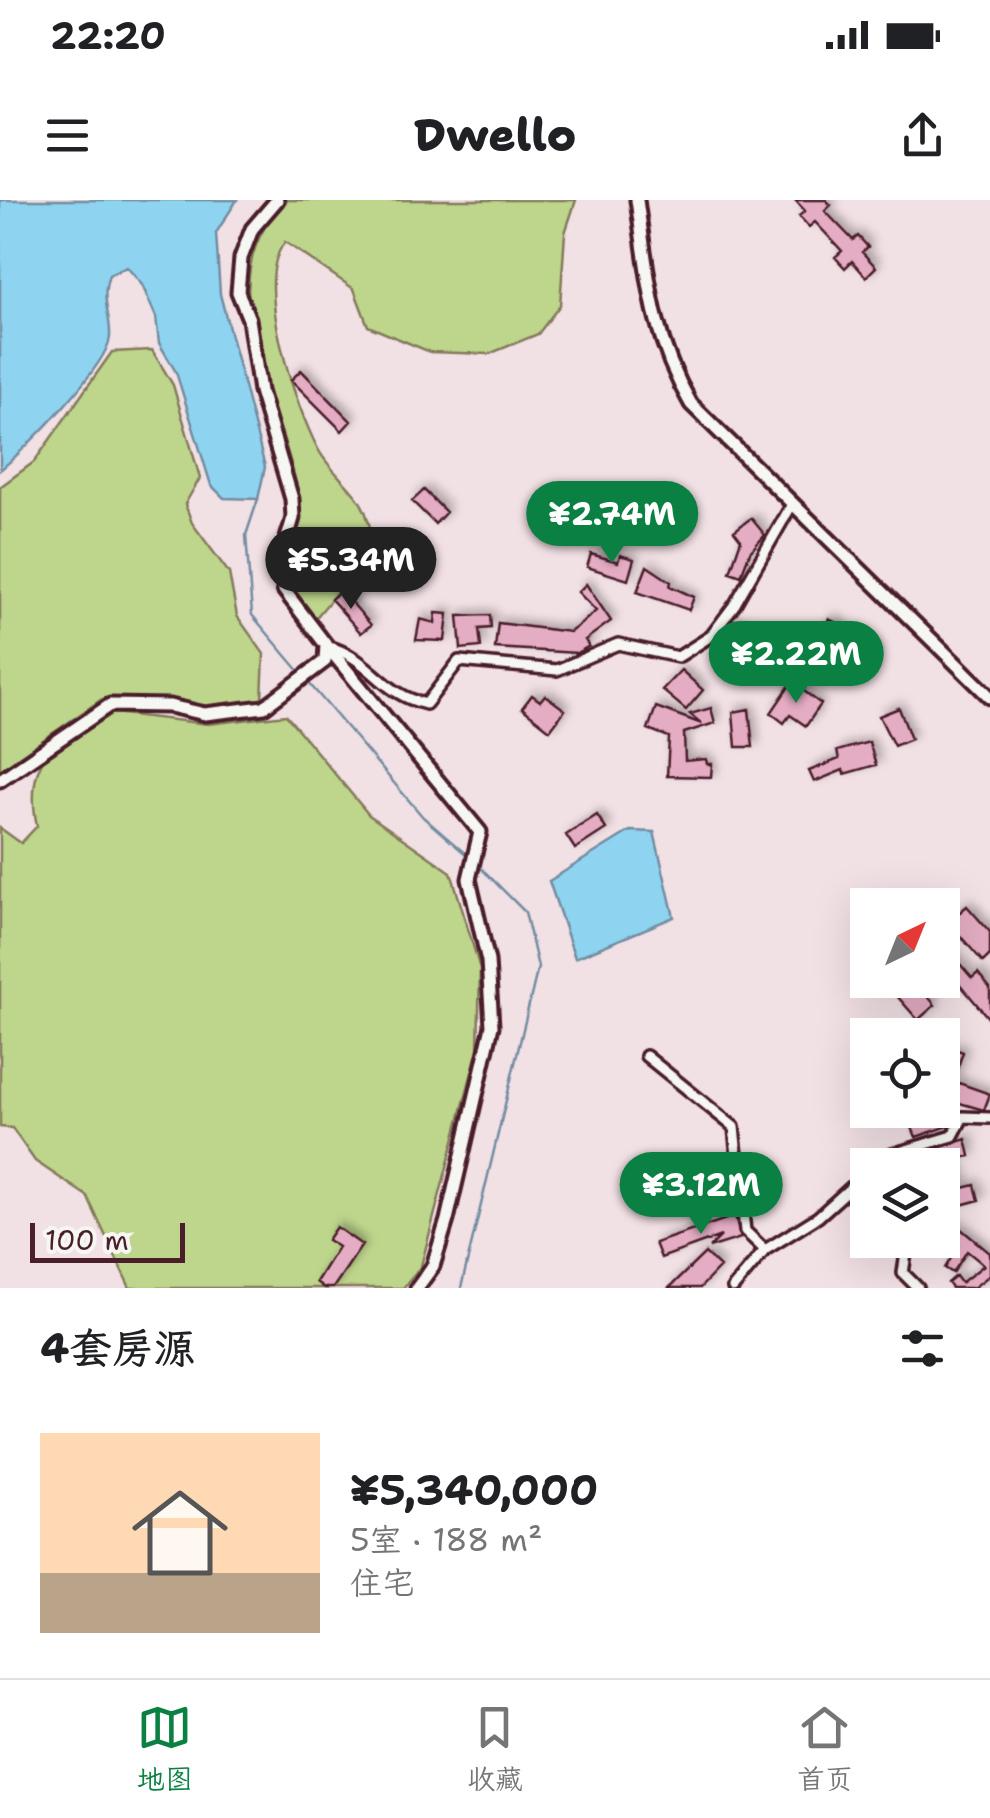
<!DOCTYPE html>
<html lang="zh">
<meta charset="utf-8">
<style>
body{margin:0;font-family:"Shantell Sans","LXGW WenKai TC",sans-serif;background:#f6f6f6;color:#202124;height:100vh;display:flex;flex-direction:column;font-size:38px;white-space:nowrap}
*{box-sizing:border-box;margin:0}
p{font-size:32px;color:#757577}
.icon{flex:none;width:55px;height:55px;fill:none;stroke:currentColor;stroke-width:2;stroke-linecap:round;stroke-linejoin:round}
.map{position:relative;height:1088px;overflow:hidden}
.side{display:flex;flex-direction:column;background:#fff;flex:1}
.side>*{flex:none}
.needle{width:65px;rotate:43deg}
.controls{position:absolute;left:850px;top:688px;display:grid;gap:20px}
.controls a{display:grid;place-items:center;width:110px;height:110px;border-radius:0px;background:#fff;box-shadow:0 10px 40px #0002;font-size:50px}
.scale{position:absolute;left:30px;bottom:25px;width:155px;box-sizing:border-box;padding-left:10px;border:5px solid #4a1f2b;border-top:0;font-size:28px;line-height:35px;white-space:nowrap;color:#4a1f2b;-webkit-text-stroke:8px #f6f6f2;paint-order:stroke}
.price{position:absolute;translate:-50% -85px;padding:0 22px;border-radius:35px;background:#0b8043;color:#fff;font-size:32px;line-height:65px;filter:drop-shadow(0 2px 5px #0008)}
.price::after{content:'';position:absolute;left:50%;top:60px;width:30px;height:22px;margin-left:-15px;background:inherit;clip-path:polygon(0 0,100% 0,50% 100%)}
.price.on{background:#222;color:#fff}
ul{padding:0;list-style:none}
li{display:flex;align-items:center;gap:30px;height:250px;padding:0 40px}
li+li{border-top:2px solid #e0e0e0}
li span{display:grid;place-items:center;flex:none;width:280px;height:200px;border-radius:0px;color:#555}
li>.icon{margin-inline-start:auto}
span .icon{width:120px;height:120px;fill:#fffc;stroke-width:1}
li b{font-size:42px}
h2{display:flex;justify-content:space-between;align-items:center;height:120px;padding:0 40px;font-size:42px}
.status{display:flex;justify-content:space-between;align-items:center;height:70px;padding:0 50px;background:#fff;direction:ltr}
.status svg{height:28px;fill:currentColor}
header{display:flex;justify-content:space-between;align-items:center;height:130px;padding:0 40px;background:#fff;font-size:45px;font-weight:800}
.tab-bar{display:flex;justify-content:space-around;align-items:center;height:140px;border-top:2px solid #e0e0e0;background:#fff;font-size:28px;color:#757577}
.tab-bar a{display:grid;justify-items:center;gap:5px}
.tab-bar .on{color:#0b8043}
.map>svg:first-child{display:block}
.green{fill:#bed68c;stroke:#847a5c;stroke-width:2.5}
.water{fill:#8ed4f0;stroke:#738ca1;stroke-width:2.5}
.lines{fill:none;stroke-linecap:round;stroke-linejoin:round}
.stream{stroke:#738ca1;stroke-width:2.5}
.building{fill:#e4adc3;stroke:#4a1f2b;stroke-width:2.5;filter:url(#shadow)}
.minor-casing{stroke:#4a1f2b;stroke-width:16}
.tertiary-casing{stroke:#4a1f2b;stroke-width:19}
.minor{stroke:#f6f6f2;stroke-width:9}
.tertiary{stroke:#f6f6f2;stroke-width:11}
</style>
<div class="status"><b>22:20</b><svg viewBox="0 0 49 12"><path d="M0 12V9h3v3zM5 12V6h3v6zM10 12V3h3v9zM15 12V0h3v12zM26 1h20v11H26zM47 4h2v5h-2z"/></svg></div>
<header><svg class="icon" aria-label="menu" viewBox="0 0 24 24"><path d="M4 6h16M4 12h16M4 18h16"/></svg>Dwello<svg class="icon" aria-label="share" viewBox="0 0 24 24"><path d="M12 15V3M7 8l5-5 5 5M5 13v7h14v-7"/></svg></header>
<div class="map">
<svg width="990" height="1088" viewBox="0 0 990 1088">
<defs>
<filter id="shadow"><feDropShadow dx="4.5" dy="-4.5" stdDeviation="5" flood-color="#0004"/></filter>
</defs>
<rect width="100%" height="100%" fill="#f1e0e4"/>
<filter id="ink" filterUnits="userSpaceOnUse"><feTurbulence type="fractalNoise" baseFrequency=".01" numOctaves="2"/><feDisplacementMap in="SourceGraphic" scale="20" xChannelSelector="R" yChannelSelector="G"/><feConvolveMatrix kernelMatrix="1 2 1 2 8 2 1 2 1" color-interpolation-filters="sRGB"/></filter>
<g filter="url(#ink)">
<!-- green -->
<path class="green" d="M288,0h288l-11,33 -5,72 -22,29 -49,20 -59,-2 -62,-26 -14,-37 -69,-47c-33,39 11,165 33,207 12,23 37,39 47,62 6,16 9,36 14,53l-29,13 -37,44 -22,-25c0,-12 -3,-26 -1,-39 4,-19 12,-41 9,-60 -16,-93 -99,-221 -11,-297z
M152,150l21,35 27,93 -15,26 7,19 37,50 8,43 27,38 -2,45 -57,10 -33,-10h-70l-102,71v-283l34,-25 78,-110z
M114,513l94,11 78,-9 83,100 82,57 29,97 -2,80 -57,217 -18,22h-273l-43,-92 -52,-35 -23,-33 -12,-1v-299l21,15 16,-17c-14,-65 17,-92 77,-113z"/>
<!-- water -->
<path class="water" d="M0,0h237l-21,33 4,61 45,173 -7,32 -34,-1 -13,-13 -35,-113 -17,-29 -3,-26 -14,-32 -15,-18 -18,8c-9,27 2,37 1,62 -2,28 -86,114 -110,133z
M630,631l24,1 20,85 -99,41 -26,-77z"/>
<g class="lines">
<!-- stream -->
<path class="stream" d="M258,299l-12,36 6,80 48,57
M308,482l115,135 45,39
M461,1088l77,-321 -13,-55 -47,-47"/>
</g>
<!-- building -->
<path class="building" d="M795,0h31l5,5 -6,6 28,29 5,-4 10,11 -6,5 14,15 -10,10 -14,-16 -7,7 -10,-11 7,-6 -27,-29 -6,5 -10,-11 6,-5z
M301,170l50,51 -9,10 -51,-51z
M424,290l22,22 -11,12 -23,-23z
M751,318l14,17 -15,17 -9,24 -11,-4 11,-32 -7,-9z
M591,354l27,8 2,-7 14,4 -6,21 -41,-13z
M647,366l24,16 -1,4 24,11 -5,13 -52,-18z
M586,384l25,37 -26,19 4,6 -12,7 -82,-5 3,-25 72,9 12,-9 14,-12 -18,-19z
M341,390l30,35 -10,8 -30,-34z
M436,413l12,1 -3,27 -29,-1 4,-21 15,4z
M490,415l1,13 -12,1 2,18 -20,2 -3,-33z
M829,419l14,7 -3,5 35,19 -14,24 -39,-21 -6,25 -11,-3 5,-21z
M732,421l49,28 3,-2 9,9 -15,13 -19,-17 -11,19 -21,-12 9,-17 -12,-7z
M681,470l22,20 -17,20 -24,-20z
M792,482l29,22 -15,22 -16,-11 -6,8 -13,-10z
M532,495l8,6 5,-6 20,15 -15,20 -28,-22z
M656,507l46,17 -12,-10 21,-6 4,15 -31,10 1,28 21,-2 1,5h5l-1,13 -44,-1 2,-39 -21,-8z
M899,508l12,31 -17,7 -15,-30z
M749,509l4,38h-17l-3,-35z
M869,542l7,23 -32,9 -1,-4 -29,12 -5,-11 30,-12 -2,-8z
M597,615l9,14 -31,20 -9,-14z
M967,706l23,26v23l-7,7 -35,-40z
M942,743l30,35 6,-5 12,15v32l-32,-38 -7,6 -9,-11z
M883,780h31l21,25 -17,15z
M942,844l21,8 -10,29 37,13 -6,16 -42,-12z
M927,910h19l3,16 -33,11 -8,-19z
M966,939l4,17 -15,3 8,29 12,-3 4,15 -37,10v-48l-43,3 -1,-4z
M735,1016l6,22 -32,10 12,-12 -60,22 -6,-15z
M955,1024l35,29v22l-17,13h-21l-4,-5 8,-7 5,7 23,-18 -17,-14 -14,22 -8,-5 14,-23 -13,-11z
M336,1027l26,18 -29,43h-9l-8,-6 22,-35 -11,-7z
M705,1053l15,14 -20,21h-31z"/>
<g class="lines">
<defs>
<path id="minor" d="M327,446c46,13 52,47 99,58l33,-43 98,9 61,-26 60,13 33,-21 24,-32 56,-98
M646,856l88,71 11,104 20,19
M873,965l6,-7 74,-22 10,-19 27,1
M908,1040l-5,33 15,15
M733,1088l32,-38 53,-33 50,-45"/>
<path id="tertiary" d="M637,0c11,77 14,135 54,204l299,293
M326,445l154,187 -11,47 19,82 4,65 -45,194 -14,46 -16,22
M0,580l110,-75 60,1 35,8 59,-7 61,-46 1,-16 -42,-55 -1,-38 10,-34 -1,-19 -32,-108 -11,-72 -11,-27 3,-34 11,-29 25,-29"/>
</defs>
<!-- minor casing -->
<use href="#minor" class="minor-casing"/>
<!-- tertiary casing -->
<use href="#tertiary" class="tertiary-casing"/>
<!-- minor -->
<use href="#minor" class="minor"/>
<!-- tertiary -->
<use href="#tertiary" class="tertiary"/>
</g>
</g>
</svg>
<div class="controls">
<a><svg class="needle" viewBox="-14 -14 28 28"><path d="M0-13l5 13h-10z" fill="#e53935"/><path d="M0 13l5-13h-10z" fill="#757577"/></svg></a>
<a><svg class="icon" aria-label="locate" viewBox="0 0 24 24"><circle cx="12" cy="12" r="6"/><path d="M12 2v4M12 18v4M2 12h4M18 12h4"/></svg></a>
<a><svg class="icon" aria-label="layers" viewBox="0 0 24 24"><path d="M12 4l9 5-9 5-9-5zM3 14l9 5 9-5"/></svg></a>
</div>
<div class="scale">100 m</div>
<b class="price" style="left:612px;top:366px">¥2.74M</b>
<b class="price on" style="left:351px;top:412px">¥5.34M</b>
<b class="price" style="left:796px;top:506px">¥2.22M</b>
<b class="price" style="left:701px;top:1037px">¥3.12M</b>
</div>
<section class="side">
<h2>4套房源<svg class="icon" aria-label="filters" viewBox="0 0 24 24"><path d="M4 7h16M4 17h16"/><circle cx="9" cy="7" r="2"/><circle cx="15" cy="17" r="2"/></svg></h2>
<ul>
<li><span style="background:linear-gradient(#ffd9b3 70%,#b9a48a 0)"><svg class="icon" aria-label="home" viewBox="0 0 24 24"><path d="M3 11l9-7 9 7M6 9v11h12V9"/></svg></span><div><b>¥5,340,000</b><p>5室 · 188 m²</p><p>住宅</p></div></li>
</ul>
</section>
<nav class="tab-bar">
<a class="on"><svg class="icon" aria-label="map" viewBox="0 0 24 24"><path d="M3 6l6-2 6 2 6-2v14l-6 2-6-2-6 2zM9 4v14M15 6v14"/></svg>地图</a>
<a><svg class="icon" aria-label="saved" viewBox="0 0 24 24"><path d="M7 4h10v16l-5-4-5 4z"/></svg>收藏</a>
<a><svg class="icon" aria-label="home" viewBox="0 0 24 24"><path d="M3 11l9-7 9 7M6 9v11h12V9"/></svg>首页</a>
</nav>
